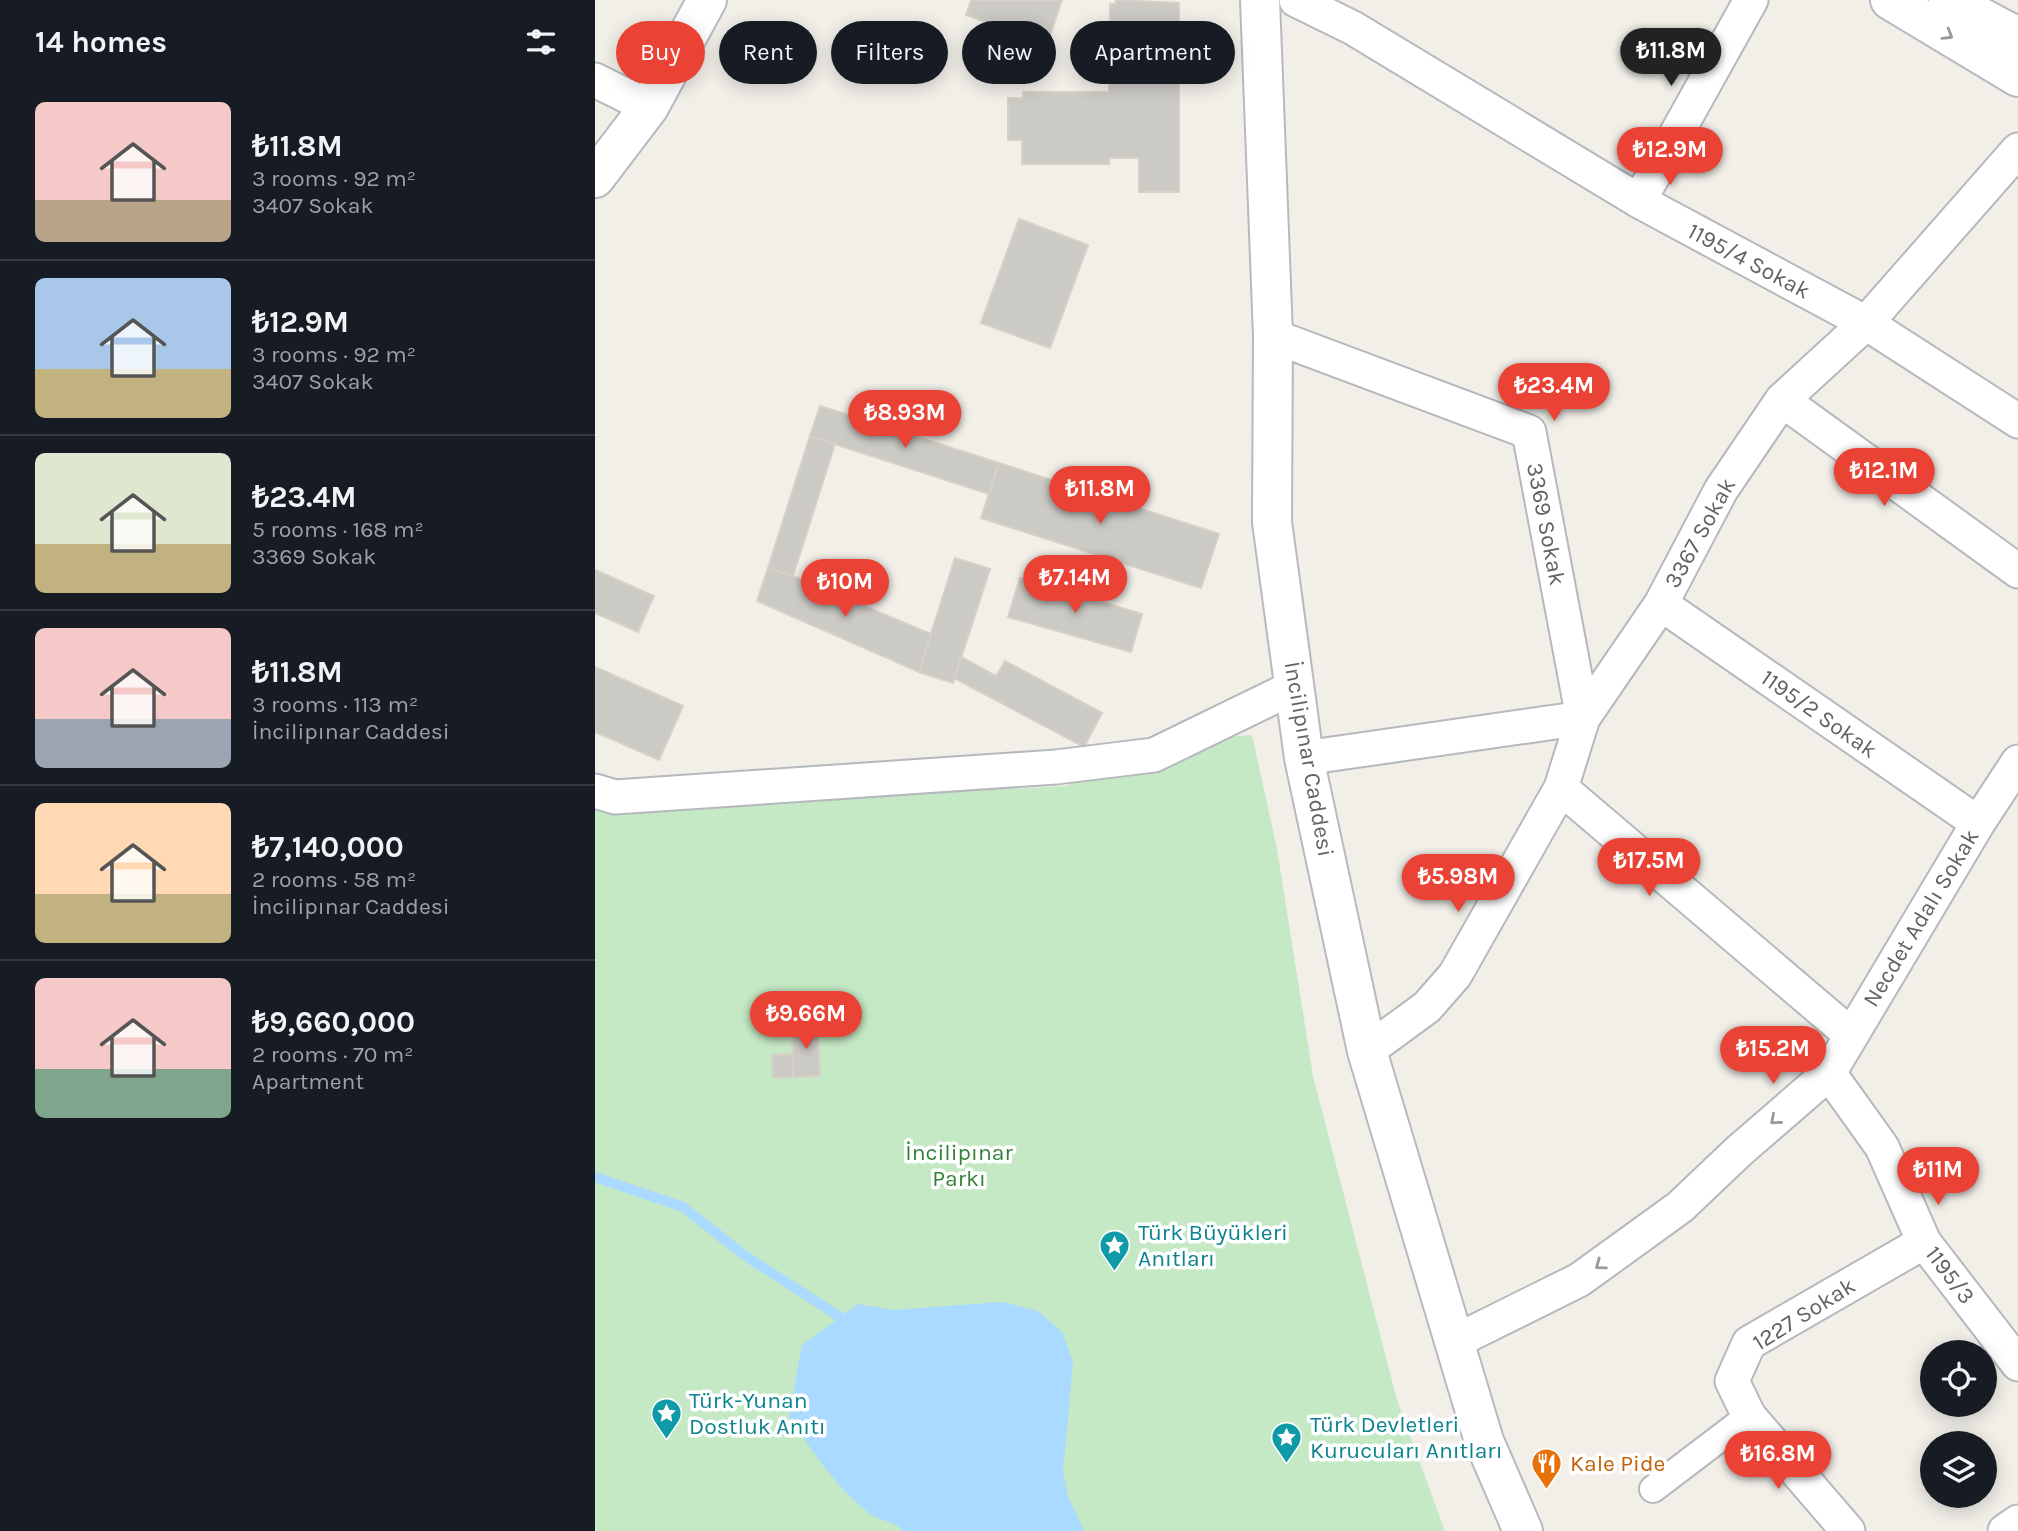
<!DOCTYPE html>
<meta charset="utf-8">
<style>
body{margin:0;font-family:Karla,sans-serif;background:#20242c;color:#f1f3f6;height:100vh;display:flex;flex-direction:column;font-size:26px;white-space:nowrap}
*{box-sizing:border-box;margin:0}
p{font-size:23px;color:#9ea1a6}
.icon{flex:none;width:38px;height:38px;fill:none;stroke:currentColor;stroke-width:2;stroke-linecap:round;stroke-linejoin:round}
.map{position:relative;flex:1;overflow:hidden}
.drawer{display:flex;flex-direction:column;background:#171b24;width:595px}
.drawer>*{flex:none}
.hud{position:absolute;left:21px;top:21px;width:665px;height:63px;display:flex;gap:14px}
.tools{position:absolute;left:1325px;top:1340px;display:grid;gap:14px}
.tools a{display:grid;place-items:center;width:77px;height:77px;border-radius:50%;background:#171b24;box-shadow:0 4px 18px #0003;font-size:35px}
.price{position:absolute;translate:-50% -60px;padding:0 16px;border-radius:24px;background:#ea4335;color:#fff;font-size:23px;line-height:46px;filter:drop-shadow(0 2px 4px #0008)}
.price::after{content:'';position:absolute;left:50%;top:42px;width:21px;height:16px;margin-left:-10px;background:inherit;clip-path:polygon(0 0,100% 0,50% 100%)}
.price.on{background:#222;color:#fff}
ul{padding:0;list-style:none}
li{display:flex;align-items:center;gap:21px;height:175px;padding:0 35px}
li+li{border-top:2px solid #363941}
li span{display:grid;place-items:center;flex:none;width:196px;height:140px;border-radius:10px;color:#555}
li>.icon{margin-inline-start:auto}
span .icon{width:84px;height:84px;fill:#fffc;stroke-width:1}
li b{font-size:30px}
h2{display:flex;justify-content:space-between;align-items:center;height:84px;padding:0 35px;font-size:30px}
.pill{padding:0 24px;border-radius:32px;background:#171b24;box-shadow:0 4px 18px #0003;font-size:24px;line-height:63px}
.pill.on{background:#ea4335;color:#fff}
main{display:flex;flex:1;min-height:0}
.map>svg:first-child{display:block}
.green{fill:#c5e8c5}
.water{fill:#aadaff}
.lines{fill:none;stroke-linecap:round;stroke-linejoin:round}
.stream{stroke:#aadaff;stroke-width:10}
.building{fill:#cccac5;stroke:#d6d1c6;stroke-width:2}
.pedestrian-casing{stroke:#b5b8bc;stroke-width:30}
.minor-casing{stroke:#b5b8bc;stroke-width:37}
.secondary-casing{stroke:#b6babf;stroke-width:42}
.pedestrian{stroke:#fff;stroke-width:26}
.minor{stroke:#fff;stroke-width:33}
.secondary{stroke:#fff;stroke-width:38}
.oneway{stroke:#979a9d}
.labels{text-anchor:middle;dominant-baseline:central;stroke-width:7;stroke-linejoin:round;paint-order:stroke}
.street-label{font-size:23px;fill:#5f6368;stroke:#fff}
.park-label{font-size:23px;fill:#348238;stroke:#fff}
.culture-label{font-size:23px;fill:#0d838f;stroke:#fff;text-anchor:start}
.food-label{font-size:23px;fill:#c56008;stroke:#fff;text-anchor:start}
</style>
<main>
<section class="drawer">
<h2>14 homes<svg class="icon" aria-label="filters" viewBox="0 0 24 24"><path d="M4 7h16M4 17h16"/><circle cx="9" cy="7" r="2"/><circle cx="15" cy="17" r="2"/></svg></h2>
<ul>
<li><span style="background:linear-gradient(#f6c9c9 70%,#b9a48a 0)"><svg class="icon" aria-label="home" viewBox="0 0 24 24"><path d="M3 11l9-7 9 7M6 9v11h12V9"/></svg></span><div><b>₺11.8M</b><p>3 rooms · 92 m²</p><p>3407 Sokak</p></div></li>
<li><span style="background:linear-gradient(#a9c7e8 65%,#c2b280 0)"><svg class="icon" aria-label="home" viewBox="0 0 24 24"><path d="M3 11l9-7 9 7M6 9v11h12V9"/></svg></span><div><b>₺12.9M</b><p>3 rooms · 92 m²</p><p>3407 Sokak</p></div></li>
<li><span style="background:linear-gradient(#dfe7d0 65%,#c2b280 0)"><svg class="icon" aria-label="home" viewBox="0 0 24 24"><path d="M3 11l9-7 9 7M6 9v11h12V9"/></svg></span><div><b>₺23.4M</b><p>5 rooms · 168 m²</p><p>3369 Sokak</p></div></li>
<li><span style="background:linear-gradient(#f6c9c9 65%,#9aa5b1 0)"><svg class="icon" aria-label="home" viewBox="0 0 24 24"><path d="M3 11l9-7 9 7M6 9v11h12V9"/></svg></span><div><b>₺11.8M</b><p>3 rooms · 113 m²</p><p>İncilipınar Caddesi</p></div></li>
<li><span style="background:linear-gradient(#ffd9b3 65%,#c2b280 0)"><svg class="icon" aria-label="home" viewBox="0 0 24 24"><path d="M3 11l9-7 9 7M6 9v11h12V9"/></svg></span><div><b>₺7,140,000</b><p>2 rooms · 58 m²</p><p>İncilipınar Caddesi</p></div></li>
<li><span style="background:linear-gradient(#f6c9c9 65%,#7fa58c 0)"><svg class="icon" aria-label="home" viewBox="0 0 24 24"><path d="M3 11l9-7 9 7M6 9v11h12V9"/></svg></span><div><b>₺9,660,000</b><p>2 rooms · 70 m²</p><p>Apartment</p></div></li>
</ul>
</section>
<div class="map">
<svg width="1423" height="1531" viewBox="0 0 1423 1531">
<rect width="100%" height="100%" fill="#f1efe8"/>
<!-- green -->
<path class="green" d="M657,735l25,114 36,227 84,324 48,131h-850v-722l9,2 462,-25 110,-45z"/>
<!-- water -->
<path class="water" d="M407,1302l36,9 25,22 10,30 -10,109 5,24 16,35h-180c-12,-11 -22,-9 -34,-17 -34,-26 -58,-63 -81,-98l13,-71 56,-41 35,6z"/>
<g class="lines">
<!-- stream -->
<path class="stream" d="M0,1177l88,30 61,48 96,62"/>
</g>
<!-- building -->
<path class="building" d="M376,0h91l-15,44 -81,-29z
M521,0l63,3v189h-40v-34h-30v6h-87v-24h-14v-42h15v-6h86l1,-88h6z
M424,219l69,26 -38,103 -69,-25z
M225,406l179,57 -10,31 -179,-58z
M215,436l25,8 -42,132 -25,-8z
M404,463l220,71 -18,54 -220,-70z
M360,558l35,11 -37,114 -34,-11z
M173,568l25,8 138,58 -12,38 -162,-71z
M0,570l59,26 -16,36 -43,-19z
M425,578l122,36 -11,38 -123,-35z
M366,657l35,19 9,-15 97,52 -18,34 -130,-69z
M0,667l88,39 -24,54 -64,-28z
M197,1026h26l2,50 -27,1z
M198,1054v23l-20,1 -1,-23z"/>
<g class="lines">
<defs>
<path id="pedestrian" d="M1058,1489l96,-73"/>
<path id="minor" d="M701,0l57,28 286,173 227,122 152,98
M0,80l54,27
M1044,201l112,-201
M678,336l256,96 54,286 -22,70 290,247
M1187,400l236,171
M1066,604l317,219
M709,758l279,-40 78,-114 60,-114 61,-90 84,-77 152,-173
M0,791l20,6 441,-30 98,-12 142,-69
M772,1051l60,-44 28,-32 106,-187
M1234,1073l53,74 42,95 94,122
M859,1342l125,-62 101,-73 59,-56 90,-78 149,-250 40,-61
M1253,1531l-99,-115 -17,-35 17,-38 175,-101
M1410,1531l13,-9"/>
<path id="secondary" d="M665,0l13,336 -1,186 32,236 63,293 117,390 39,90
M1295,0l128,77
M1353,0l70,37
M0,178l54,-71 58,-107"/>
</defs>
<!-- pedestrian casing -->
<use href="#pedestrian" class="pedestrian-casing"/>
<!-- minor casing -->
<use href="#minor" class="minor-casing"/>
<!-- secondary casing -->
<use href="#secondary" class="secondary-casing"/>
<!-- pedestrian -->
<use href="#pedestrian" class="pedestrian"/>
<!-- minor -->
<use href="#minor" class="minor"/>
<!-- secondary -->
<use href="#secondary" class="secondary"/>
</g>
<!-- one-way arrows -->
<defs><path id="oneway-chevron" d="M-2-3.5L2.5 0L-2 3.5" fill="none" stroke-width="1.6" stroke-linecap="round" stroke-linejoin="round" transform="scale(1.75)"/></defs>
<g class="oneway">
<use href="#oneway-chevron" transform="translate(1353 35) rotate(31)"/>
<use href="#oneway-chevron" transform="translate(1180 1120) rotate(139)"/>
<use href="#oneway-chevron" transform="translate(1005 1265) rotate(144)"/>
</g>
<!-- icons -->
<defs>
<symbol id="sight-pin" viewBox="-11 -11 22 30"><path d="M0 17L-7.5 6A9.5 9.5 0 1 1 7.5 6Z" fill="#0f9aa8" stroke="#fff"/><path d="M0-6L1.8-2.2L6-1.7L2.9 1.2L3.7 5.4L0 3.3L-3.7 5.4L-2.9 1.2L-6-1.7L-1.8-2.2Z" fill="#fff"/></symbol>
<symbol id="restaurant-pin" viewBox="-11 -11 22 30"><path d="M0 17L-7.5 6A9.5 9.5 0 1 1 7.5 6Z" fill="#e8710a" stroke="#fff"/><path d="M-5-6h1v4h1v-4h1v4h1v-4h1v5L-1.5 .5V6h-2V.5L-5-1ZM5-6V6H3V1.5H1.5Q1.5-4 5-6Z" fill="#fff"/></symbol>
</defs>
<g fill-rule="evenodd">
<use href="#sight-pin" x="502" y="1228" width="35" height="47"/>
<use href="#sight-pin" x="54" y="1396" width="35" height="47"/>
<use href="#sight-pin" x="674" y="1420" width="35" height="47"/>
<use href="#restaurant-pin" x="934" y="1446" width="35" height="47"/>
</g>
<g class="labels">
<!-- street labels -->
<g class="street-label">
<text transform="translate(1154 261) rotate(28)">1195/4 Sokak</text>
<text transform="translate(951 524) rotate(79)">3369 Sokak</text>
<text transform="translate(1105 533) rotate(-61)">3367 Sokak</text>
<text transform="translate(1224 714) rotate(35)">1195/2 Sokak</text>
<text transform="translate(714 759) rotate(80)">İncilipınar Caddesi</text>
<text transform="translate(1326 918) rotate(-59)">Necdet Adalı Sokak</text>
<text transform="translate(1355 1275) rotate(53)">1195/3</text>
<text transform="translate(1209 1314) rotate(-32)">1227 Sokak</text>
</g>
<!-- park labels -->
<g class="park-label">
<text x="364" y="1152">İncilipınar<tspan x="364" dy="26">Parkı</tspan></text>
</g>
<!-- culture labels -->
<g class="culture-label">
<text x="543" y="1232">Türk Büyükleri<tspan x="543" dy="26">Anıtları</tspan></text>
<text x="94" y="1400">Türk-Yunan<tspan x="94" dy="26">Dostluk Anıtı</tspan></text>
<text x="715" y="1424">Türk Devletleri<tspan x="715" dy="26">Kurucuları Anıtları</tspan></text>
</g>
<!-- food labels -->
<g class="food-label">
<text x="975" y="1463">Kale Pide</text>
</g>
</g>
</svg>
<div class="tools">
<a><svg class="icon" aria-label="locate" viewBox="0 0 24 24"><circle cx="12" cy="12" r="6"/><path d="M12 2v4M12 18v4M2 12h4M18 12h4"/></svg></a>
<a><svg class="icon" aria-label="layers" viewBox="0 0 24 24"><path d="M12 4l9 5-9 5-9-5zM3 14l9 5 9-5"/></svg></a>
</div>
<b class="price on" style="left:1076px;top:88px">₺11.8M</b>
<b class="price" style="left:1075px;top:187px">₺12.9M</b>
<b class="price" style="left:959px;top:423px">₺23.4M</b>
<b class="price" style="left:310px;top:450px">₺8.93M</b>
<b class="price" style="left:1289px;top:508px">₺12.1M</b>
<b class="price" style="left:505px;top:526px">₺11.8M</b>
<b class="price" style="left:480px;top:615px">₺7.14M</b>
<b class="price" style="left:250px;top:619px">₺10M</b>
<b class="price" style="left:1054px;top:898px">₺17.5M</b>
<b class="price" style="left:863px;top:914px">₺5.98M</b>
<b class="price" style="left:211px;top:1051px">₺9.66M</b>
<b class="price" style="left:1178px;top:1086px">₺15.2M</b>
<b class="price" style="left:1343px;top:1207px">₺11M</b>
<b class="price" style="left:1183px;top:1491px">₺16.8M</b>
<div class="hud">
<a class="pill on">Buy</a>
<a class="pill">Rent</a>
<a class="pill">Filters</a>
<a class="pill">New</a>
<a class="pill">Apartment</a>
</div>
</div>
</main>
